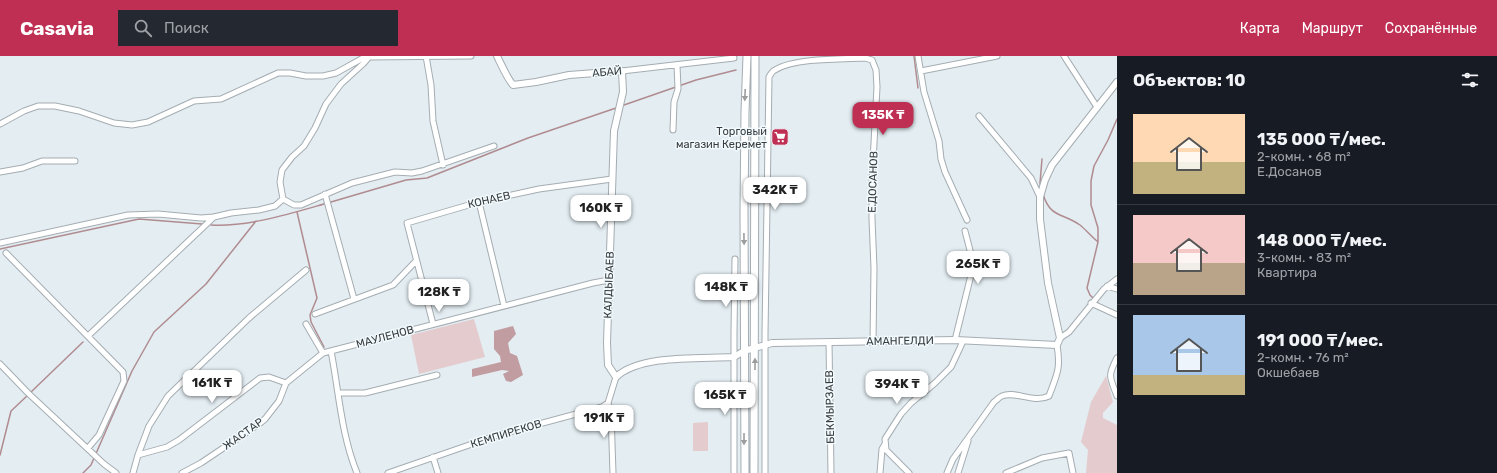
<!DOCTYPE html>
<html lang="ru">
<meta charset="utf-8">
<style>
body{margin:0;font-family:Rubik,sans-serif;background:#242831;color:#f1f3f6;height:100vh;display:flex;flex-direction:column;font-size:15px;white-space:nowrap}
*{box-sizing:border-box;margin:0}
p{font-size:13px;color:#9ea1a6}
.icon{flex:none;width:22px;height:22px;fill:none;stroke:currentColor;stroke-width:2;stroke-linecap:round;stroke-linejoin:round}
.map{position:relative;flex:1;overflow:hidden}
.drawer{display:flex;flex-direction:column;background:#171b24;width:380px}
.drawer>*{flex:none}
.price{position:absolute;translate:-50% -34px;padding:0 9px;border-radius:8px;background:#fff;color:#222;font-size:13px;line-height:26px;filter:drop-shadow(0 1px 2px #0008)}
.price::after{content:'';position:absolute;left:50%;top:24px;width:12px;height:9px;margin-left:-6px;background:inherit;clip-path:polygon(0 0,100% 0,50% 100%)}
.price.current{background:#bf2f53;color:#fff}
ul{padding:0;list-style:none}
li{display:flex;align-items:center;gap:12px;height:100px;padding:0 16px}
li+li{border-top:1px solid #363941}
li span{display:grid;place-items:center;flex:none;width:112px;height:80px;border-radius:0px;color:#555}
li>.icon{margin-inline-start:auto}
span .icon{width:48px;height:48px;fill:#fffc;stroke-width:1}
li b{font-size:17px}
h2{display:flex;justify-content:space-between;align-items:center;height:48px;padding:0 16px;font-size:17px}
header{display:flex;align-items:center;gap:24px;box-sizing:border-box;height:56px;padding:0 20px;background:#bf2f53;color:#fff}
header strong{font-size:19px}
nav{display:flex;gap:22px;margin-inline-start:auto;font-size:14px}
.search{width:280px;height:36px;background:#242831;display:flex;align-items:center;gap:10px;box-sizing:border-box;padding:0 14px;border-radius:0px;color:#9ea1a6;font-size:15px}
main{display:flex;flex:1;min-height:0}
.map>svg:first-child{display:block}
.green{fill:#e4cbce}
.forest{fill:#c19ca0}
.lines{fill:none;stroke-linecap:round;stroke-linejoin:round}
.stream{stroke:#b08c90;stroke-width:1.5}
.minor-casing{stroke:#a5adb2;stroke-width:7}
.major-casing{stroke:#a5adb2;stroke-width:8}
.highway-casing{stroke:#a5adb2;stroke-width:9}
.minor{stroke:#fff;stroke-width:5}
.major{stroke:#fff;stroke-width:6}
.highway{stroke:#fff;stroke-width:7}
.oneway{fill:#9b9d9e}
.labels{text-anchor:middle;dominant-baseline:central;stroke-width:3;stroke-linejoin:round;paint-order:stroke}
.street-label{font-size:11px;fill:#373b3d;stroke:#f2fafe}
.poi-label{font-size:11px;fill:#373b3d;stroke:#f2fafe;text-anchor:end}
</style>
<header>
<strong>Casavia</strong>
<div class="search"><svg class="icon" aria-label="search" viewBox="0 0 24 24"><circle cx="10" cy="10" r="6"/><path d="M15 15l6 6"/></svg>Поиск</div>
<nav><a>Карта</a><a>Маршрут</a><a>Сохранённые</a></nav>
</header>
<main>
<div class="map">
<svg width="1117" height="417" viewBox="0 0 1117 417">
<rect width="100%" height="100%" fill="#e3edf2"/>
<!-- green -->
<path class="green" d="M474,263l11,38 -66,17 -8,-39z
M1106,320l7,26 -10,11v5l14,7v48h-31l2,-23 -7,-8 10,-40z
M708,366v29h-15v-28z"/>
<!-- forest -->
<path class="forest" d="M513,270l3,8 -8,9 2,10 7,3 6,19 -12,7 -5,-1 -3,-7 6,-3 -7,-1 -30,7v-8l29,-7 -1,-6 -6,-7v-18z"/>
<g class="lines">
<!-- stream -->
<path class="stream" d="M914,0l4,32
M624,49l72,-25 40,-10
M1117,63l-9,21 -14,26 -3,15v24l7,23v14l-11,46 3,7 10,10 17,7
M1041,131l-1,-4 2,-24
M1043,138c7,24 20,19 37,31 6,5 12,12 18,17
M331,146l75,-22 21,-2 101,-40 88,-30
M297,156l20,86 -7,17 1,7 13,25
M211,169c36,2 78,-11 113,-21
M0,193l139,-30 63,5
M31,336l52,-50
M0,399l11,-44 17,-16
M83,417l8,-8 41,-94 22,-39 52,-48 50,-63"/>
<defs>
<path id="minor" d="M426,0l5,29 2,36 10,44
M918,0l6,36 15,49 2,18 4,13 22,48
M1064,0l33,51
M622,15l112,-13
M921,15l76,-15
M979,60l52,62 9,19
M0,68l24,-13 14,-5h17l24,5 35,12 18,2 16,-3 46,-21 27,-2 57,-26h12l16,3h17l13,-3 27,-15 6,-1 102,-1
M673,74l1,-28 4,-13 -1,-24
M0,116l23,-4 19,-7h33
M325,138l29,105
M283,143l-3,-17 2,-12 10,-13 12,-11 11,-18 11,-24 15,-20 23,-21 5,-6
M479,146l25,104
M0,187l128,-28 30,-1 43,4 13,-1 17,-4 28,-3 16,-4 8,-7 11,6h7l51,-22 43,-11 17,1 10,-2 72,-25
M6,197l117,119 1,9 -25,54 -11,13
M1107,230l10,3
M1091,247l26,12
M315,258l78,-29 23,-24
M306,268l17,29
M433,268l-26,-101 72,-21 60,-13 73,-10
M88,280l126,-119
M1060,282l9,-6 35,-43 13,-10
M955,284l16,-65 2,-13 -8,-31
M829,286l2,131
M331,295c8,41 10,83 26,122
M1117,302c-10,19 -7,19 0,38
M0,308l28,29 76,71 12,9
M339,337h26l72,-18
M608,347l3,10 2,60
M138,399l29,-8 12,-7 81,-62 9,-1 17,6
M433,401l5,16
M133,417l5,-18 11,-29 19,-30 81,-78 57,-48
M182,417l19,-10 58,-39 6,-5 14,-18 7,-18 37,-30 270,-70 16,-3
M388,417l110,-38 104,-28 6,-4 8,-26
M734,417v-140l1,-74
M765,417v-140l4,-256c2,-3 3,-6 6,-7 19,-12 66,-11 90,-12l7,2 4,10 1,17 -5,93v39l2,49 -1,74
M880,417l2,-24 3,-5
M909,417l-23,-23 -1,-11 16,-25 10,-11 24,-20 16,-16 8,-17 4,-9
M947,417l6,-14 41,-57c3,-2 5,-5 8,-6 13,-6 31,8 47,0 8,-22 12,-27 8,-51
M958,417l10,-32
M1006,417l36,-15 27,-5 4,20"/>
<path id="major" d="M497,0c4,8 10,22 16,29l23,-3 33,-7 53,-4 1,21 -9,39 -7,212 1,22 8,12c25,-23 85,-18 118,-20l10,-6 28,-8 183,-3 102,5 3,-7 -12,-55 -8,-64v-22l5,-17 7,-15 65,-83"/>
<path id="highway" d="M745,417l-1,-263 1,-98 2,-56
M754,417l1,-417"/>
</defs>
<!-- minor casing -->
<use href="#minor" class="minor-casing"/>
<!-- major casing -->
<use href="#major" class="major-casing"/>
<!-- highway casing -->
<use href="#highway" class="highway-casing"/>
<!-- minor -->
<use href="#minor" class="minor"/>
<!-- major -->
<use href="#major" class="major"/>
<!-- highway -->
<use href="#highway" class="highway"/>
</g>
<!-- one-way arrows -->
<defs><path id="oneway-solid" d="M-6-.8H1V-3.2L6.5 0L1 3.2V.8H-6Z"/></defs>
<g class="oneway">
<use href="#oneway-solid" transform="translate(745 39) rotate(92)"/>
<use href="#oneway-solid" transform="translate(744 183) rotate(89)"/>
<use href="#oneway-solid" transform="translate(755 308) rotate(-90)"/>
<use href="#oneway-solid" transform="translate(744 383) rotate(90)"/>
</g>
<!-- icons -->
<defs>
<symbol id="supermarket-square" viewBox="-11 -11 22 22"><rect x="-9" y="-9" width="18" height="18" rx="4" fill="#bf2f53" stroke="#f2fafe"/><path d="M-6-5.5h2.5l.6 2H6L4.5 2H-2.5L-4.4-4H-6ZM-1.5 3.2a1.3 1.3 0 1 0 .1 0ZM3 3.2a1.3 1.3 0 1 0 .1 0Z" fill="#fff"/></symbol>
</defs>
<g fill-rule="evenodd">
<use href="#supermarket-square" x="770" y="71" width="20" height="20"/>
</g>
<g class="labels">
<!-- street labels -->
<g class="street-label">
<text transform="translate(607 16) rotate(-5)">АБАЙ</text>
<text transform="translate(873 126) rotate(-88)">Е.ДОСАНОВ</text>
<text transform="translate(489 144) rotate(-13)">КОНАЕВ</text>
<text transform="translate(609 229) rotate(-88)">КАЛДЫБАЕВ</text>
<text transform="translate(385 281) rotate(-15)">МАУЛЕНОВ</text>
<text transform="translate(900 285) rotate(-1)">АМАНГЕЛДИ</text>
<text transform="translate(830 351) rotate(-91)">БЕКМЫРЗАЕВ</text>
<text transform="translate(243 378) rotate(-35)">ЖАСТАР</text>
<text transform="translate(506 378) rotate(-17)">КЕМПИРЕКОВ</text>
</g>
<!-- poi labels -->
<g class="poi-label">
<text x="767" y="75">Торговый<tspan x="767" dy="13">магазин Керемет</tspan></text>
</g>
</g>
</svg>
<b class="price current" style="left:883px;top:80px">135K ₸</b>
<b class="price" style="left:775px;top:155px">342K ₸</b>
<b class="price" style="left:601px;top:173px">160K ₸</b>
<b class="price" style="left:978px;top:229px">265K ₸</b>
<b class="price" style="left:726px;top:252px">148K ₸</b>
<b class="price" style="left:439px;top:257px">128K ₸</b>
<b class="price" style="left:212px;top:348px">161K ₸</b>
<b class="price" style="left:897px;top:349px">394K ₸</b>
<b class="price" style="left:725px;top:360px">165K ₸</b>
<b class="price" style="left:604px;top:383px">191K ₸</b>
</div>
<section class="drawer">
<h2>Объектов: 10<svg class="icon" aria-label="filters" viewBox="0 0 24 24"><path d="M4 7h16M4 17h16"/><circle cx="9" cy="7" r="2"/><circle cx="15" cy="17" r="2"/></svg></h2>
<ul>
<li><span style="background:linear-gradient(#ffd9b3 60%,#c2b280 0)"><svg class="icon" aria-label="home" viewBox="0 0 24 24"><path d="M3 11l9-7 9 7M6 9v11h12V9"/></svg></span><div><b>135 000 ₸/мес.</b><p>2-комн. · 68 m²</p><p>Е.Досанов</p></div></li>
<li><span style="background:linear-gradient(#f6c9c9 60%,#b9a48a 0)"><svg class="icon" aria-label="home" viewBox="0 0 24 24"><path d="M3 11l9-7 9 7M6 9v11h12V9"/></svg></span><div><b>148 000 ₸/мес.</b><p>3-комн. · 83 m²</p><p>Квартира</p></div></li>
<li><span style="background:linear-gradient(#a9c7e8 75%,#c2b280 0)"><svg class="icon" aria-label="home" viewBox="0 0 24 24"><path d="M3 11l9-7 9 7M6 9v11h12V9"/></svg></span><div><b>191 000 ₸/мес.</b><p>2-комн. · 76 m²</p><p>Окшебаев</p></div></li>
</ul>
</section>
</main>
